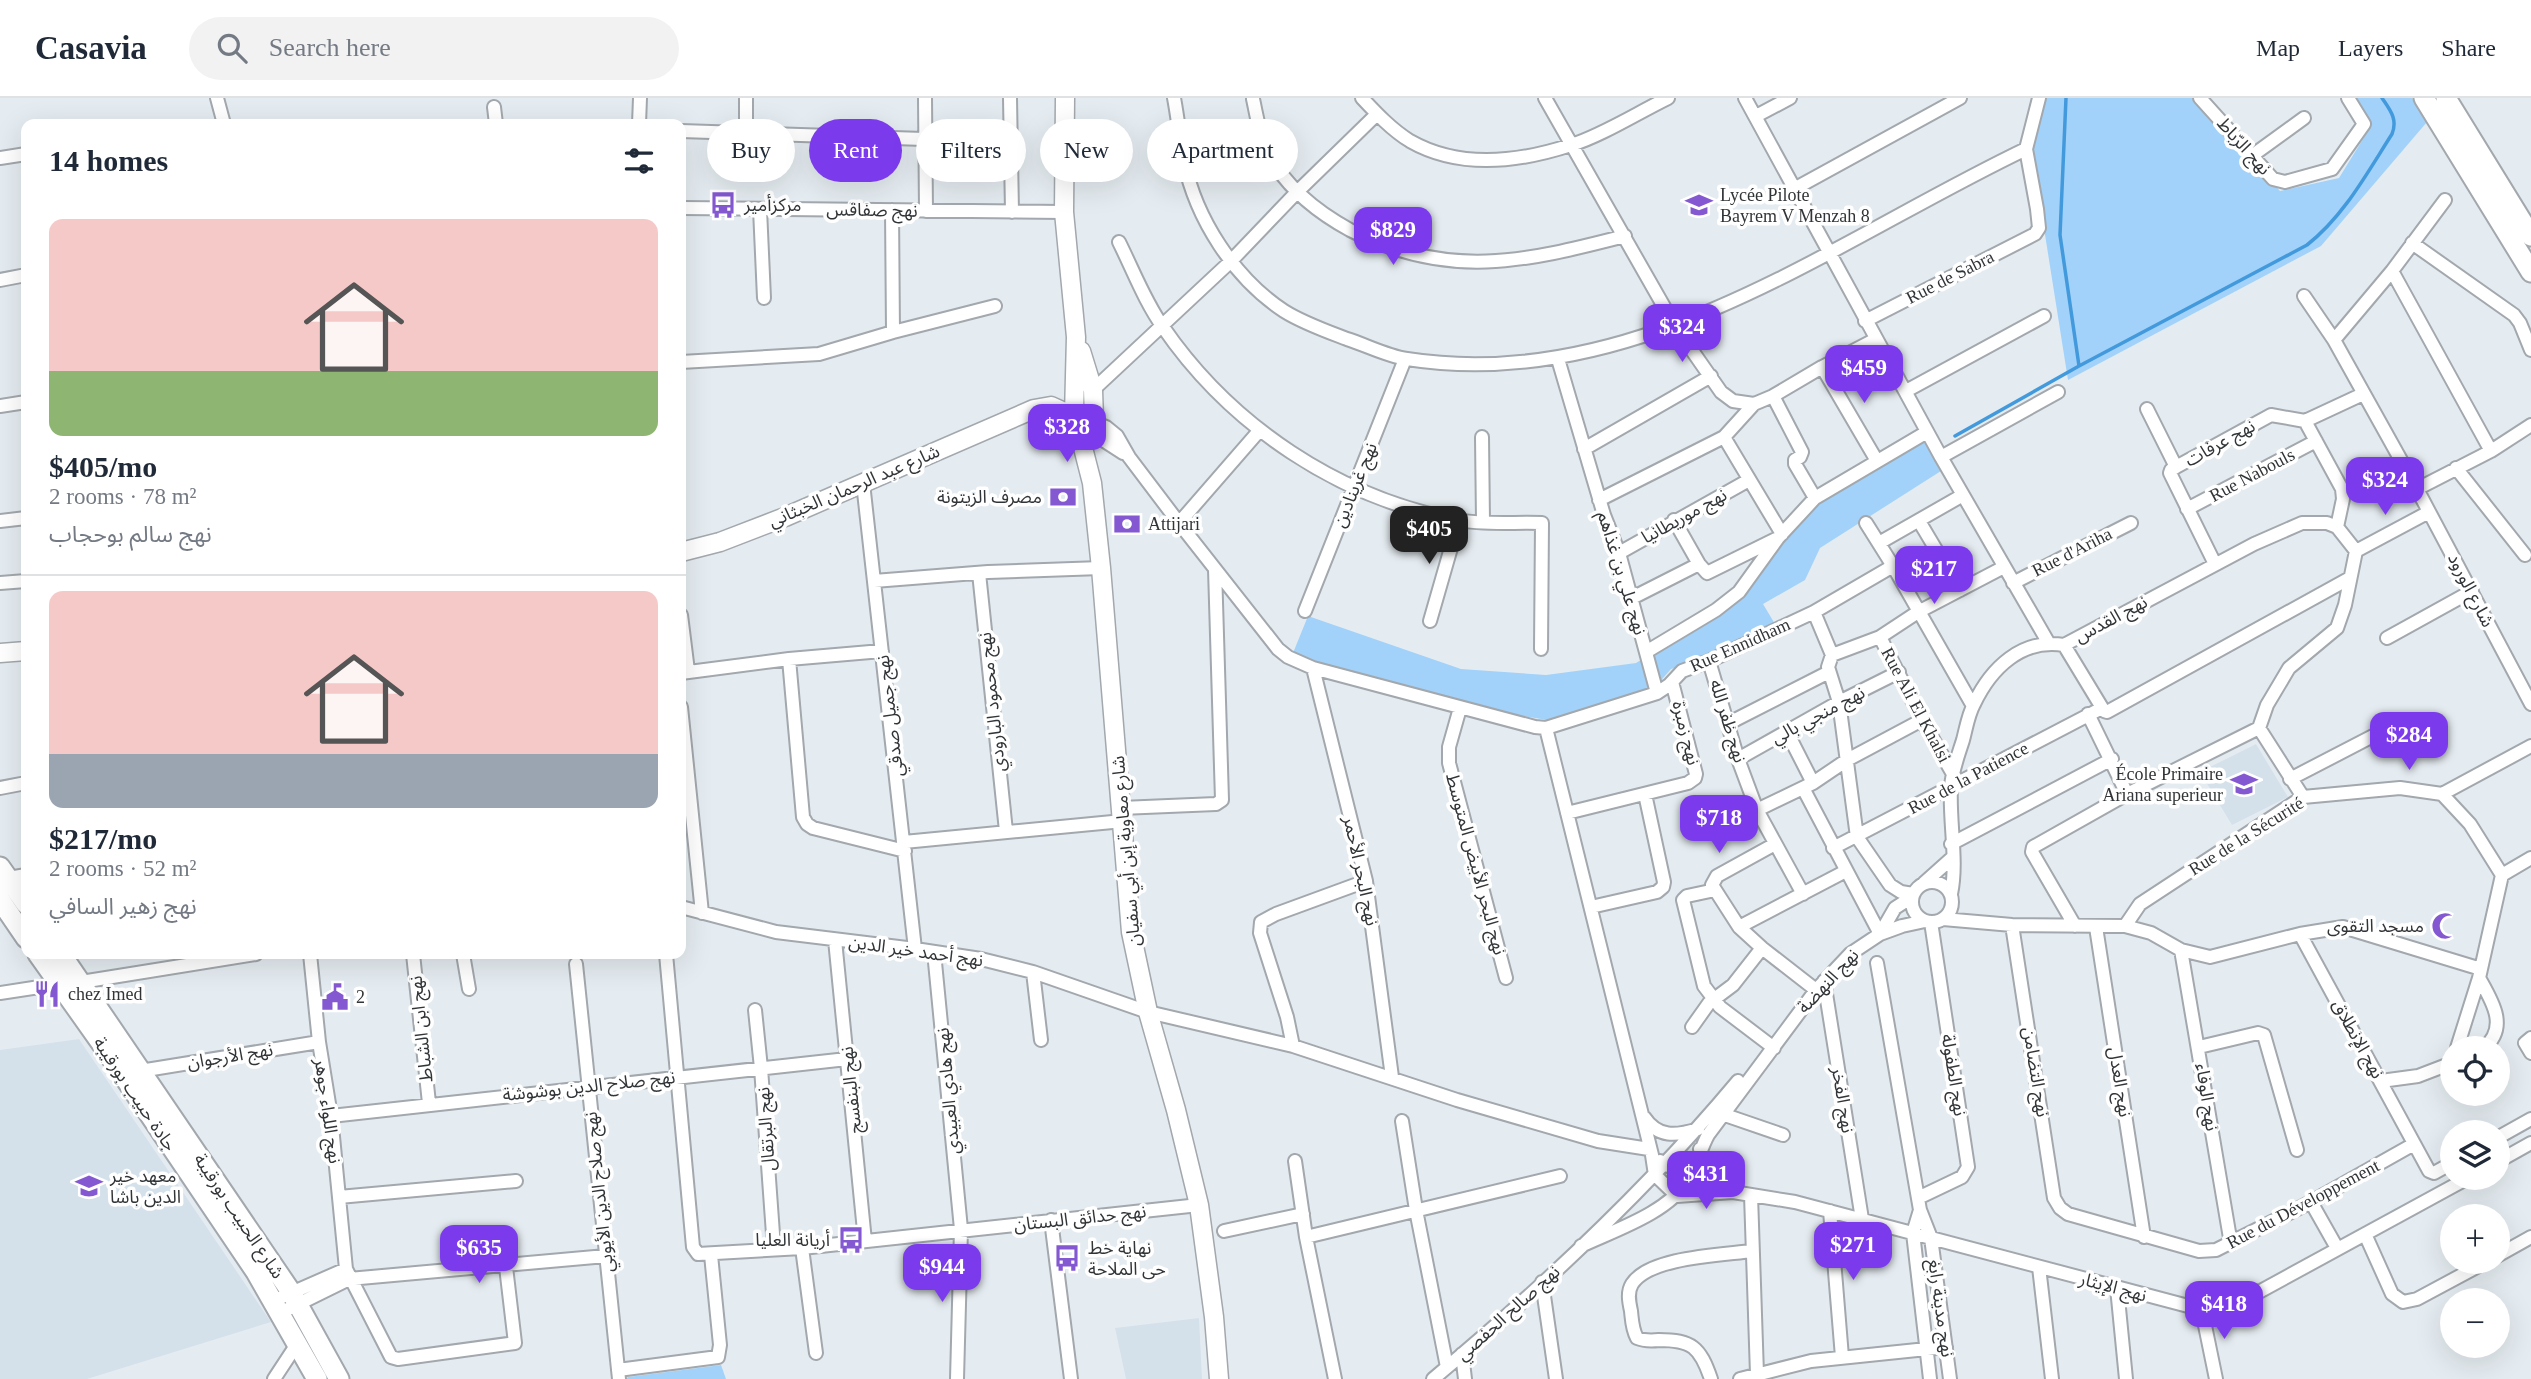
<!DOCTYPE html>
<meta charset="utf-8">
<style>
body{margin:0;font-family:"Times New Roman","Noto Sans Arabic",serif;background:#f2f2f3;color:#1f2937;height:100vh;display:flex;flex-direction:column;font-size:26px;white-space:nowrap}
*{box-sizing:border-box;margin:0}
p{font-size:23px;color:#747a83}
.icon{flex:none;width:38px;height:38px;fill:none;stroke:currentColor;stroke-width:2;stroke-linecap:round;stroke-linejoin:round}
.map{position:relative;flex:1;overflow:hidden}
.sheet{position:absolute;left:21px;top:21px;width:665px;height:840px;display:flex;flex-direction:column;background:#fff;border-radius:14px;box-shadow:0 7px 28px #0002}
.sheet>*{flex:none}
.banner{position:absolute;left:707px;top:21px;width:665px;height:63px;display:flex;gap:14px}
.controls{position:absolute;left:2440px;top:938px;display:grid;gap:14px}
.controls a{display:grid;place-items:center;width:70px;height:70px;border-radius:50%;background:#fff;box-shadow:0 7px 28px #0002;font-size:35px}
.price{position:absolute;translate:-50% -60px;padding:0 16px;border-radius:14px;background:#7c3aed;color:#fff;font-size:23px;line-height:46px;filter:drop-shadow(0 2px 4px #0008)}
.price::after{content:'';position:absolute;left:50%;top:42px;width:21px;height:16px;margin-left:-10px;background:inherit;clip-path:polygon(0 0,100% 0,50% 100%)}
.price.selected{background:#222;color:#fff}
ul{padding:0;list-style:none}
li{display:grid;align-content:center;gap:14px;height:371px;padding:0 28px}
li+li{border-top:2px solid #e0e1e3}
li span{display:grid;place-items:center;height:217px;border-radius:14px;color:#555}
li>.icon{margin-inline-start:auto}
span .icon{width:126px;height:126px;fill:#fffc;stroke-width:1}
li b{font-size:30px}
h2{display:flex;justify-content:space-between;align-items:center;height:84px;padding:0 28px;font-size:30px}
.pill{padding:0 24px;border-radius:32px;background:#fff;box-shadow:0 7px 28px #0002;font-size:24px;line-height:63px}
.pill.selected{background:#7c3aed;color:#fff}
header{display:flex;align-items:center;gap:42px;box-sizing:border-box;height:98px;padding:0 35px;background:#fff;border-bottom:2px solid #e0e1e3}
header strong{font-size:33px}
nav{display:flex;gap:38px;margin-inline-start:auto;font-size:24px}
.search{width:490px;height:63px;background:#f2f2f3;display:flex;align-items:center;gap:18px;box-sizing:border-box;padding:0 24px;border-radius:38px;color:#747a83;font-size:26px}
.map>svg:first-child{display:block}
.built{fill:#d4e1eb}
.green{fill:#a2d2f9}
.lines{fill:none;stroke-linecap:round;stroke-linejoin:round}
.stream{stroke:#429add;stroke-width:3.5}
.minor-casing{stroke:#a2a8ad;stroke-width:16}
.secondary-casing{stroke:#a2a8ad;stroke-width:21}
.primary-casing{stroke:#a2a8ad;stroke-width:23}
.trunk-casing{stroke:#a2a8ad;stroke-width:23}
.minor{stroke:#fff;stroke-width:12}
.secondary{stroke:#fff;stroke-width:18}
.primary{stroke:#fff;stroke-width:19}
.trunk{stroke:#fff;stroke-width:19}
.labels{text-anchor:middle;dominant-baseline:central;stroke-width:7;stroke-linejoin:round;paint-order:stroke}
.street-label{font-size:18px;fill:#323537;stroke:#fff}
.poi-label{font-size:18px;fill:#323537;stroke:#fff;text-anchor:start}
</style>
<header>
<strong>Casavia</strong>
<div class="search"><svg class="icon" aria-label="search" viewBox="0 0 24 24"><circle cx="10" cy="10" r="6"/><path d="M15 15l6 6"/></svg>Search here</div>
<nav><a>Map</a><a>Layers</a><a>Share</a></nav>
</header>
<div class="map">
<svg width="2531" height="1281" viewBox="0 0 2531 1281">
<rect width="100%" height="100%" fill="#e5ecf1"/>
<!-- built -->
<path class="built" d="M2256,646l32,53 -56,28 -32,-53z
M79,941l192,283 -184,57h-87v-329z
M1199,1220l3,61h-76l-11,-51z"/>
<!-- green -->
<path class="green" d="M2046,0h148l86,93 59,-13 32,-52 -18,-28h59l15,24 -106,124 -253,134 -37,-234z
M1924,341l17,32 -121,77 -15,32 -42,24 12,20 -66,34 -38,11 -15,17 -102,35 -37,-6 -203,-53 -21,-9 15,-37 153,53 85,6 90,-12 106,-67 45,-58 39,-41z
M721,1267l5,14h-100l2,-2z"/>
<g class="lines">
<!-- stream -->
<path class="stream" d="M2066,0l-6,137 19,131
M1955,338l124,-70 228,-121c37,-29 60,-72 85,-111 6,-15 -2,-24 -10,-36"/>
<defs>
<path id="minor" d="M217,0l7,26
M925,0l1,113
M1010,0l2,114
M1174,0c4,21 6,42 10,63 12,58 50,117 100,150 19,12 42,20 63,28 19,6 40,17 60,20 229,36 424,-117 619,-210
M1362,0c14,15 30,32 48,43 49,28 109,21 161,4 30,-9 68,-33 97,-47
M1545,0l130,228 46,66 12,9 21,3 19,-8 49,-29 54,-28
M1745,0l196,359 107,185
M2200,0l73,81 12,3 47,-13 32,-45 -16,-26
M1253,1c4,18 7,40 16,56 18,33 48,57 81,75 98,50 174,32 275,6
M494,9l2,17
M1756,18l34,-18
M639,26l1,-26
M681,33l243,8
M746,36v-36
M2253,57l51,-37
M0,60l26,-4
M1794,91l166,-91
M681,110l383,4
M760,111l4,89
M892,112l1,122
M1119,144c14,28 26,60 44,85 68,99 176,171 294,193 27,5 58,2 85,3l-1,126
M2412,145l102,72 6,8 11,27
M2392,173l99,180
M0,182l26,-5
M2304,198l30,44 83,149 114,215
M1865,223l170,-87 4,-6 -2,-19 -11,-60 13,-51
M2334,242l58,-69 53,-71
M1558,261l46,156 15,38 38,140
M681,264l138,-8 74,-22 102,-26
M1822,269l55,94
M1093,292l137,-128 66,-69 81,-79
M1906,293l138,-75
M1773,298l29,56 -2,5 -5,3v4l20,34
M0,308l26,-4
M2147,311l29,58 -5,3 -1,3 45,91
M2305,323l37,68 1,10 -6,28
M2305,323l58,-27
M1096,325l10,4 11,9 12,21 50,66 99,126 10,8 25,11 222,59 11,1 111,-35 12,-8 13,-14 27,-10 105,-49 79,-46
M1092,335l31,20
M1482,339l1,84
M1724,339l58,97
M1584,351l127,-73
M1941,359l117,-65
M2176,369l95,-52 34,6
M2456,370l69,87
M863,385l52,466
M2417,391l74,-38 40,-26
M1599,402l125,-63 30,-33
M2187,411l129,-68
M1674,422l25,44 8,9 69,-34
M0,423l26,-3
M1919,423l41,69
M1179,425l80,-92
M1866,425l27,43 80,140
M1879,445l84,-48
M1619,455l130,-73
M979,475l27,258
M874,483l114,-9 113,-4
M0,485l26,-2
M2013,485l118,-60
M1632,500l67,-34
M1305,513l100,-252
M1814,514l18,43 -4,12 11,35 18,135 33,48 11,7 12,2
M681,517l7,56
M1430,523l29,-101
M1880,539l42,83 31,54
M2387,540l85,-47
M2064,547l40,66 3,1 243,-134
M1646,554l70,-42 23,-18 39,-54 37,-40 112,-66
M1832,557l48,-18 38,-25 86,-45
M789,561l14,158 4,7 6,4 92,23
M1709,563l29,98 19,51 46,84
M1313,570l53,213 26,196
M681,575l108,-14 93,-8
M681,609l21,206
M1460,610l-11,39v16l57,215
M2088,616l39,80
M1729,625l100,-51
M1546,630l106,427 3,20 22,21 56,-4 62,10 412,109 28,-6 233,-127
M1787,634l26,51
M1738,661l101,-57 60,-30
M2290,681l106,-55
M0,690l26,-5
M1803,690l77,146
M2442,696l89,-48
M2303,699l-44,-69 8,-23 22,-37 48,-40 8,-23 11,-54 73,-39
M1121,710l95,-4 6,-4 -7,-231
M1757,712l56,-27 34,-23 75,-40
M1567,715l121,-30 7,-5 1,-4 -24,-92
M904,744l219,-21
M1775,746l-58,32 -5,9 27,42 23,21 54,42
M1951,746l161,-85
M1833,750l269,-140
M2502,777l29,-17
M3,781l23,-4
M1912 804a20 20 0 1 1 40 0a20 20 0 1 1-40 0Z
M1924,785l28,-25
M0,792l26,-5
M1715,792l-28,6 -4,4 21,86 16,21 54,41
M1951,796c7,-33 -2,-72 0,-107 1,-16 7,-31 12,-47 3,-11 5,-25 11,-36 17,-36 48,-66 90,-59l190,-101 48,-21h25l10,4 19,24
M681,809l95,25 139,17 66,10 52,13 115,40 145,34 164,54 141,41 51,8
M1591,809l66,-15 6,-5 1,-5 -19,-88
M1943,821l69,6 113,1 26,7 30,17 29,7 90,-23 43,-7 138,42
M2012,827l42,273 6,10 8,6 131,37 17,-1 95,-48 103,-58
M2075,828l-43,-74 1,-5 94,-53 132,-66
M2125,828l15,-22 163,-107 97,-9 42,6 28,30 32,51 -23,103 -22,70
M1739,829l107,-56
M2096,829l48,310
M1880,836l15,-26 17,-11
M2300,836l129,237 5,2 18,-10
M835,842l30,301
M2181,852l50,294
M934,854l27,277 -4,150
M310,856l9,88 12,74 15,153 45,88 7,2 117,-16 -9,-76
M413,856l16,149
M463,856l6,35
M666,856l27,293 5,7 104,-6 397,-43
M1877,865l43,247 11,28 19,141
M576,866l43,415
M1033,874l8,68
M2479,880c13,23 30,49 5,70
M1824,883l38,238
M81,884l175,-28
M0,895l59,-9
M755,912l6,58 13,180
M1692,929l17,-24 24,-18 29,-37
M2531,940l-6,5 6,10
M1293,948l-6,-29 -27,-84 1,-11 15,-8 90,-33
M2199,949l59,-14 6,2 33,115
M140,973l179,-29
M2381,983l37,-5 34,-13
M1722,1016l61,21
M331,1018l516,-57
M1644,1019c14,21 32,19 54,12
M1402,1023l14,89 31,157
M2497,1040l34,-19
M1700,1051l9,20 13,18
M1295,1063l11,76 29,142
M1660,1063l30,17 40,13
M2497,1064l34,-19
M1751,1097l6,179
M339,1099l177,-16
M1918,1100l44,-21 6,-10 -37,-245
M2311,1104l26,46
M1920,1112l-7,23 17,146
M1830,1113l12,146
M1051,1122l20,159
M1224,1133l79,-17
M2365,1136l27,60 11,8 14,-3 69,-37
M1306,1139l254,-61
M1581,1148c34,-16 87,-33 107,-66 9,-13 12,-31 20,-45l108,-145 34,-36 30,-20 22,-8 23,-5
M802,1150l14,105
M2497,1158l34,-19
M2039,1169l13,112
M1542,1184l14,97
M2117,1190l9,91
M273,1203l73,-32
M2202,1213l14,68
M280,1215l69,-34 257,-23
M1462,1256l3,25
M618,1272l100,-13 2,-12 -9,-90
M274,1281l23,-35
M1433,1281c109,-91 214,-189 305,-298
M1711,1281c-11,-32 -19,-39 -52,-39 -9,1 -15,1 -22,-2 -5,-9 -5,-18 -6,-27 -2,-9 -4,-19 1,-27 17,-27 90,-29 120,-33
M1740,1281l71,-18 135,-14"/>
<path id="secondary" d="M1065,0l-1,114 12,125 -2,78
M1081,253l12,39 1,29
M1080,338l12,47 9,85 30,364 17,80 28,98 23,95 15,112 5,62
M681,454l39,-10 65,-25 249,-108 17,-3 22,10
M0,555l26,-2"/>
<path id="primary" d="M0,769l26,37
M0,802l26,38
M38,856l66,93 152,225 61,107
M61,856l230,338 48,87"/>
<path id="trunk" d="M2424,0l107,174
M2446,0l85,138"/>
</defs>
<!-- minor casing -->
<use href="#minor" class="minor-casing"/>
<!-- secondary casing -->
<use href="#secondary" class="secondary-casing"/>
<!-- primary casing -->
<use href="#primary" class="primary-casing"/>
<!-- trunk casing -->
<use href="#trunk" class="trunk-casing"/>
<!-- minor -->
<use href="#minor" class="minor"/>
<!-- secondary -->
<use href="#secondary" class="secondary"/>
<!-- primary -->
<use href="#primary" class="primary"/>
<!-- trunk -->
<use href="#trunk" class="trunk"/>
</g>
<!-- icons -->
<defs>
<symbol id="bus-bare" viewBox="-9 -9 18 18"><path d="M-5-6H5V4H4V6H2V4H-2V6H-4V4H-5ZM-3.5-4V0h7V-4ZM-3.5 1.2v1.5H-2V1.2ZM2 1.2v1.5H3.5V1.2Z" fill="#8458d1" stroke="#fff" stroke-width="2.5" paint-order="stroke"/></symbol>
<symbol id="school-bare" viewBox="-9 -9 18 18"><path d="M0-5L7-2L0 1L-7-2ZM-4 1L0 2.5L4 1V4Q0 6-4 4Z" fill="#8458d1" stroke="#fff" stroke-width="2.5" paint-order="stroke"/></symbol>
<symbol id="bank-bare" viewBox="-9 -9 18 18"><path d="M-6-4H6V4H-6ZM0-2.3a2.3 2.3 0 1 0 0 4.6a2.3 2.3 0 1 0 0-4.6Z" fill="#8458d1" stroke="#fff" stroke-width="2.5" paint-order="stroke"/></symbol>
<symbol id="mosque-bare" viewBox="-9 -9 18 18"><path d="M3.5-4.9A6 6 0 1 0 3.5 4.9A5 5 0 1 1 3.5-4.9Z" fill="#8458d1" stroke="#fff" stroke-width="2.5" paint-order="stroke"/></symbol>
<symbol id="restaurant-bare" viewBox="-9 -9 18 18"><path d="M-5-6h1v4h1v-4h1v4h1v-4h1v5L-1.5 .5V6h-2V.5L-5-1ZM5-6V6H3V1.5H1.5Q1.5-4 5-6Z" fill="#8458d1" stroke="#fff" stroke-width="2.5" paint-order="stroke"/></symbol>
<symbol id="civic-bare" viewBox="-9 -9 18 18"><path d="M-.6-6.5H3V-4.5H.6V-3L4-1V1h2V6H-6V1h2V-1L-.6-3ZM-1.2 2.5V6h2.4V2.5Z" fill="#8458d1" stroke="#fff" stroke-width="2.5" paint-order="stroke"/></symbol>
<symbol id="university-bare" viewBox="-9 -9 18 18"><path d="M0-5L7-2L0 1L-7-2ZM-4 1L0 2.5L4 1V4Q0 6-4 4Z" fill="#8458d1" stroke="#fff" stroke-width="2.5" paint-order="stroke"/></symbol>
</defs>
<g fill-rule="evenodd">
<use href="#bus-bare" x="704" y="88" width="38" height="38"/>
<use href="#school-bare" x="1680" y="88" width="38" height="38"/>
<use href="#bank-bare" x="1044" y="380" width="38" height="38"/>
<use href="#bank-bare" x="1108" y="407" width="38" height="38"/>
<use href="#school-bare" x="2225" y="667" width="38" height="38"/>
<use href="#mosque-bare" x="2426" y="809" width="38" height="38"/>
<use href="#restaurant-bare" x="28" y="877" width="38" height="38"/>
<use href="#civic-bare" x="316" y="880" width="38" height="38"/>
<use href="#university-bare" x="70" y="1069" width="38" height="38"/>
<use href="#bus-bare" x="832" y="1123" width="38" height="38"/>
<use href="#bus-bare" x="1048" y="1141" width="38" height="38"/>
</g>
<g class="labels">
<!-- street labels -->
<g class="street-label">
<text transform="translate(2244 48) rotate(48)">نهج الرّباط</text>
<text transform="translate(872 112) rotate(1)">نهج صفاقس</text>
<text transform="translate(1950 179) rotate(-27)">Rue de Sabra</text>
<text transform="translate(2220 345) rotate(-29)">نهج عرفات</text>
<text transform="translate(2252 377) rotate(-28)">Rue Nabouls</text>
<text transform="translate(1355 387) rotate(-68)">نهج غرينادين</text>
<text transform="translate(854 388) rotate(-23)">شارع عبد الرحمان الخبثاني</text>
<text transform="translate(1684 418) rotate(-29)">نهج موريطانيا</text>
<text transform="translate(2072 454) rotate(-27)">Rue d'Ariha</text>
<text transform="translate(1622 475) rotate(73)">نهج علي بن غذاهم</text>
<text transform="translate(2471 492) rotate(63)">شارع الورود</text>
<text transform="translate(2111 521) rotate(-28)">نهج القدس</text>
<text transform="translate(1740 547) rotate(-24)">Rue Ennidham</text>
<text transform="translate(992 604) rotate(-96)">نهج محمود البارودي</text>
<text transform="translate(1916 607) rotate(62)">Rue Ali El Khalsi</text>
<text transform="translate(1818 617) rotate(-28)">نهج منجي بالي</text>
<text transform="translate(890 618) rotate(-97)">نهج جميل صدقي</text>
<text transform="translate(1728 623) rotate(73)">نهج ظفر الله</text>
<text transform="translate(1686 635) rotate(76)">نهج زمبرة</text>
<text transform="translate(1968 680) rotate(-28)">Rue de la Patience</text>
<text transform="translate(2246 738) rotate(-32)">Rue de la Sécurité</text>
<text transform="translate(1126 753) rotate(-95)">شارع معاوية إبن أبي سفيان</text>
<text transform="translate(1476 766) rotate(75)">نهج البحر الأبيض المتوسط</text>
<text transform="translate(1361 773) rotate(78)">نهج البحر الأحمر</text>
<text transform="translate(916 853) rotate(8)">نهج أحمد خير الدين</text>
<text transform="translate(1828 883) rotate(-47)">نهج النهضة</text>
<text transform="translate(421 931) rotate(-96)">نهج ابن الشباط</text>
<text transform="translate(2358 941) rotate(61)">نهج الإنطلاق</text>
<text transform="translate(230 958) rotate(-9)">نهج الأرجوان</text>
<text transform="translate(2036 974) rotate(81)">نهج التضامن</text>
<text transform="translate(1954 977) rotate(81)">نهج الطفولة</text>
<text transform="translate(2120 984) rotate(81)">نهج العدل</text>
<text transform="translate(589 988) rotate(-6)">نهج صلاح الدين بوشوشة</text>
<text transform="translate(851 992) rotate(-96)">نهج البنفسج</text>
<text transform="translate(948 993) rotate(-95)">نهج هادي العبيدي</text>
<text transform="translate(135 996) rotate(56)">جادة حبيب بورقيبة</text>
<text transform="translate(2207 999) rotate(81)">نهج الوفاء</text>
<text transform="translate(1843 1002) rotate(81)">نهج الفخر</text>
<text transform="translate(328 1013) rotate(82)">نهج اللواء جوهر</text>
<text transform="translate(766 1031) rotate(-94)">نهج البرتقال</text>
<text transform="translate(599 1094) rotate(-96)">نهج صلاح الدين الأيوبي</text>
<text transform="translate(2303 1106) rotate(-28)">Rue du Développement</text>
<text transform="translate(239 1118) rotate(56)">شارع الحبيب بورقيبة</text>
<text transform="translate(1080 1120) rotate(-6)">نهج حدائق البستان</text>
<text transform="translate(2113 1189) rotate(15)">نهج الإيثار</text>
<text transform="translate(1941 1210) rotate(82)">نهج مدينة رابغ</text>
<text transform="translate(1508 1215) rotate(-42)">نهج صالح الحفصي</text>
</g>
<!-- poi labels -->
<g class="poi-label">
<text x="1720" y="97">Lycée Pilote<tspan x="1720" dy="21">Bayrem V Menzah 8</tspan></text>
<text x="744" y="107">مركزأمير</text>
<text x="1042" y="399" text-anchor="end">مصرف الزيتونة</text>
<text x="1148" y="426">Attijari</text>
<text x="2223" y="676" text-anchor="end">École Primaire<tspan x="2223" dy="21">Ariana superieur</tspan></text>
<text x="2424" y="828" text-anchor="end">مسجد التقوى</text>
<text x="68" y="896">chez Imed</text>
<text x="356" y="899">2</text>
<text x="110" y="1078">معهد خير<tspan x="110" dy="21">الدين باشا</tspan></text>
<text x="830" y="1142" text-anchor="end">أريانة العليا</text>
<text x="1088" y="1150">نهاية خط<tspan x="1088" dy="21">حى الملاحة</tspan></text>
</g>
</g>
</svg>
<div class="controls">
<a><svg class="icon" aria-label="locate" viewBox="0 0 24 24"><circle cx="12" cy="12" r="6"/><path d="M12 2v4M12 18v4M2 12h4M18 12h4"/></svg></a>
<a><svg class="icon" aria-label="layers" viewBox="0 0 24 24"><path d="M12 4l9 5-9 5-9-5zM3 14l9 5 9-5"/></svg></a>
<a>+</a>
<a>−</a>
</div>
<b class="price" style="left:1393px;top:169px">$829</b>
<b class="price" style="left:1682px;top:266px">$324</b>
<b class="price" style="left:1864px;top:307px">$459</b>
<b class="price" style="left:1067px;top:366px">$328</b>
<b class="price" style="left:2385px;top:419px">$324</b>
<b class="price selected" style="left:1429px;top:468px">$405</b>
<b class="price" style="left:1934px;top:508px">$217</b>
<b class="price" style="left:2409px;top:674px">$284</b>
<b class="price" style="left:1719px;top:757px">$718</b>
<b class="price" style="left:1706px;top:1113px">$431</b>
<b class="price" style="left:1853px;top:1184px">$271</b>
<b class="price" style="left:479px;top:1187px">$635</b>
<b class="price" style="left:942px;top:1206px">$944</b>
<b class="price" style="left:2224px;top:1243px">$418</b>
<div class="banner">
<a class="pill">Buy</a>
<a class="pill selected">Rent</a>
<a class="pill">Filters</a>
<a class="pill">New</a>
<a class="pill">Apartment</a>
</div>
<section class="sheet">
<h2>14 homes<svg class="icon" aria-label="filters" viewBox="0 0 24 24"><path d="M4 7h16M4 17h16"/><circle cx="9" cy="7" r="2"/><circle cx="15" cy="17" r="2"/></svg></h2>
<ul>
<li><span style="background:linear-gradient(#f6c9c9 70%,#8fb573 0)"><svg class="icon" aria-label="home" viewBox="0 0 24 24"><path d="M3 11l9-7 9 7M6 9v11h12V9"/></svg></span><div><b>$405/mo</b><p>2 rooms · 78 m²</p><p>نهج سالم بوحجاب</p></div></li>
<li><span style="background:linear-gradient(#f6c9c9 75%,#9aa5b1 0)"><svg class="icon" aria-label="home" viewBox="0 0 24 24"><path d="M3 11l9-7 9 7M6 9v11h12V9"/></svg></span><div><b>$217/mo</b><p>2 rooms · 52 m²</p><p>نهج زهير السافي</p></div></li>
</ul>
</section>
</div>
